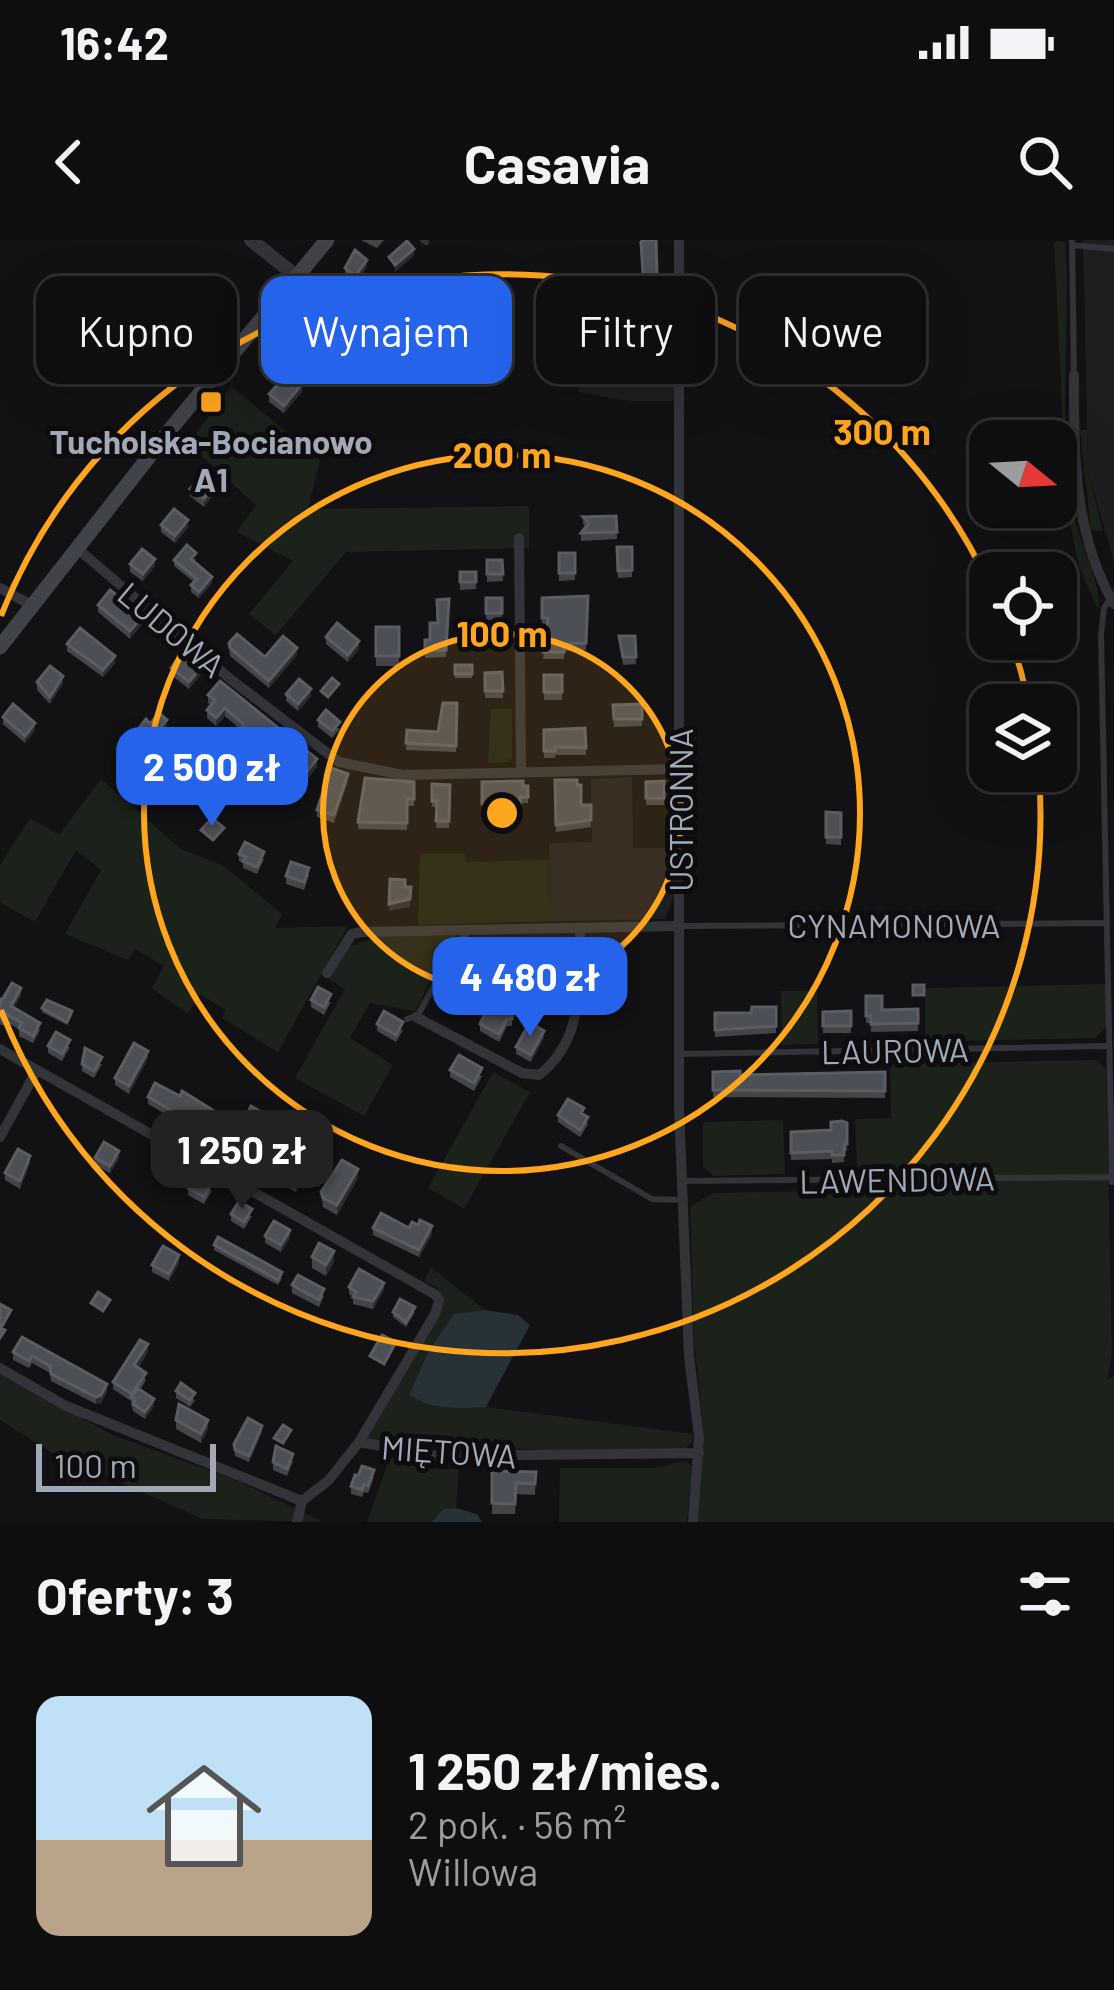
<!DOCTYPE html>
<html lang="pl">
<meta charset="utf-8">
<style>
body{margin:0;font-family:Barlow,sans-serif;background:#171718;color:#f1f3f6;height:100vh;display:flex;flex-direction:column;font-size:45px;white-space:nowrap}
*{box-sizing:border-box;margin:0}
p{font-size:39px;color:#9b9c9e}
.icon{flex:none;width:66px;height:66px;fill:none;stroke:currentColor;stroke-width:2;stroke-linecap:round;stroke-linejoin:round}
.map{position:relative;height:1282px;overflow:hidden}
.drawer{display:flex;flex-direction:column;background:#0e0e0f;flex:1}
.drawer>*{flex:none}
.guide{position:absolute;left:36px;top:36px;width:1044px;height:108px;display:flex;gap:24px}
.needle{width:78px;rotate:108deg}
.tools{position:absolute;left:969px;top:180px;display:grid;gap:24px}
.tools a{display:grid;place-items:center;width:108px;height:108px;border-radius:24px;background:#0e0e0f;box-shadow:0 12px 48px #0002,0 0 0 3px #2e2e2f;font-size:60px}
.scale{position:absolute;left:36px;bottom:30px;width:180px;box-sizing:border-box;padding-left:12px;border:6px solid #a2a9b6;border-top:0;font-size:33px;line-height:42px;white-space:nowrap;color:#a2a9b6;-webkit-text-stroke:9px #0d0d0f;paint-order:stroke}
.price{position:absolute;translate:-50% -102px;padding:0 27px;border-radius:24px;background:#2563eb;color:#fff;font-size:39px;line-height:78px;filter:drop-shadow(0 3px 6px #0008)}
.price::after{content:'';position:absolute;left:50%;top:72px;width:36px;height:27px;margin-left:-18px;background:inherit;clip-path:polygon(0 0,100% 0,50% 100%)}
.price.active{background:#222;color:#fff}
ul{padding:0;list-style:none}
li{display:flex;align-items:center;gap:36px;height:300px;padding:0 36px}
li span{display:grid;place-items:center;flex:none;width:336px;height:240px;border-radius:24px;color:#555}
li>.icon{margin-inline-start:auto}
span .icon{width:144px;height:144px;fill:#fffc;stroke-width:1}
li b{font-size:51px}
h2{display:flex;justify-content:space-between;align-items:center;height:144px;padding:0 36px;font-size:51px}
.chip{padding:0 42px;border-radius:24px;background:#0e0e0f;box-shadow:0 12px 48px #0002,0 0 0 3px #2e2e2f;font-size:42px;line-height:108px}
.chip.active{background:#2563eb;color:#fff}
.status{display:flex;justify-content:space-between;align-items:center;height:84px;padding:0 60px;background:#0e0e0f;direction:ltr}
.status svg{height:33px;fill:currentColor}
header{display:flex;justify-content:space-between;align-items:center;height:156px;padding:0 36px;background:#0e0e0f;font-size:54px;font-weight:700}
.map>svg:first-child{display:block}
.built{fill:#1e1e21}
.green{fill:#1a221a}
.water{fill:#273238}
.lines{fill:none;stroke-linecap:round;stroke-linejoin:round}
.service{stroke:#323439;stroke-width:6}
.minor{stroke:#323439;stroke-width:10}
.tertiary{stroke:#323439;stroke-width:14}
.secondary{stroke:#404349;stroke-width:15}
.wall{fill:#43454a}
.shaded-wall{fill:#2b2c30}
.building{fill:#4d4f56;stroke:#5b5d65;stroke-width:3}
.ring{fill:none;stroke:#ffa51e;stroke-width:6}
.poi-dot{fill:#ffa51e;stroke:#0d0d0f;stroke-width:4.5}
.labels{text-anchor:middle;dominant-baseline:central;stroke-width:10;stroke-linejoin:round;paint-order:stroke}
.poi-label{font-size:33px;font-weight:bold;fill:#a2a9b6;stroke:#0d0d0f}
.street-label{font-size:33px;fill:#a2a9b6;stroke:#0d0d0f}
.centre{fill:#ffa51e;stroke:#0d0d0f;stroke-width:6}
.ring-label{font-size:36px;text-anchor:middle;font-weight:bold;fill:#ffa51e;stroke:#0d0d0f;stroke-width:10;stroke-linejoin:round;paint-order:stroke}
</style>
<div class="status"><b>16:42</b><svg viewBox="0 0 49 12"><path d="M0 12V9h3v3zM5 12V6h3v6zM10 12V3h3v9zM15 12V0h3v12zM26 1h20v11H26zM47 4h2v5h-2z"/></svg></div>
<header><svg class="icon" aria-label="back" viewBox="0 0 24 24"><path d="M15 5l-7 7 7 7"/></svg>Casavia<svg class="icon" aria-label="search" viewBox="0 0 24 24"><circle cx="10" cy="10" r="6"/><path d="M15 15l6 6"/></svg></header>
<div class="map">
<svg width="1114" height="1282" viewBox="0 0 1114 1282">
<rect width="100%" height="100%" fill="#121214"/>
<!-- built -->
<path class="built" d="M1083,0h31v321l-26,-89z
M674,41l1,120h-46l-50,-9 -9,-54 39,-54z
M632,537l1,71h42v46l-10,25 -115,2 -1,-78 43,-1 -1,-63z"/>
<!-- green -->
<path class="green" d="M1054,1l11,1 2,36c0,77 -7,159 6,234 5,29 31,76 25,98l-19,-44 -12,-55z
M231,146l89,74 -12,49 221,-3v42l-183,4 -70,83 -27,-21 44,-53 -56,-29 19,-27 -68,-61z
M1080,190h7l1,42 15,60 -12,-2z
M491,469h21v49l-5,4 -19,1z
M101,539l80,70 43,17 58,48 -7,14 73,-2 -70,126 -56,-34 4,-8 -26,-16 -12,20 -36,-26 12,-22 -29,-17 -7,11 -63,-26 36,-64 -25,-20 -41,72 -35,-20v-37l30,-47 29,17z
M420,614h45l1,8 83,-2 1,61 -132,4z
M456,695l-41,76 -45,-8 -20,35 43,27 -29,51 -69,-38 50,-89 -18,-11 18,-30 35,-12z
M1106,744v43l-11,11 -170,4v-54z
M817,751l1,53 -36,1 -1,-54z
M1096,820l10,9 6,284 -5,27 7,-4v146h-416l6,-87 -10,-95 -4,-134 24,-13 144,-3 -3,-71 36,-1 -1,-54z
M493,832l37,20 -66,117 -36,-21z
M783,880l2,54 -72,2 -10,-9v-45z
M431,1027l54,43 -31,5 -27,39 -18,41c24,15 50,14 77,12l207,27 -1,8 -8,8 -59,3 -255,-10 -4,-5 75,-126 -3,-24 -14,-7z
M0,1134l113,61 123,45 87,42 -120,-3 -152,-67 -51,-32z
M390,1217l42,12h27l-3,39 -13,1 -11,13h-65z
M684,1221l8,5 -5,56h-128l1,-54h97z"/>
<!-- water -->
<path class="water" d="M485,1070l33,5 12,10 -44,82c-28,2 -53,3 -77,-12l18,-41 27,-40z
M456,1268l21,6 5,8h-50l11,-13z"/>
<g class="lines">
<!-- service -->
<path class="service" d="M423,0l3,2
M1072,0l2,135
M1072,5l42,4
M1111,358l-7,10 -3,26 11,548
M681,686l426,-3
M407,779l11,-4 40,-73 9,-9
M680,814l428,-8
M561,906l91,53 30,1
M681,941l431,-4"/>
<!-- minor -->
<path class="minor" d="M679,0v868l10,248 10,81 -6,85
M1074,135c0,80 -1,157 40,229
M519,298l2,235
M78,309l151,129 110,84 64,13 276,-6
M0,348l33,18
M327,733l25,-39 10,-2 319,-6
M416,777l106,56 17,2c46,-35 41,-96 41,-147
M0,809l436,246 3,6 -4,13 -76,128 78,14 262,-3
M0,897l37,-67
M0,1128l66,38 236,95 -5,21
M302,1261l27,-21 30,-38"/>
<!-- tertiary -->
<path class="tertiary" d="M251,0l45,36"/>
<!-- secondary -->
<path class="secondary" d="M0,407l173,-221 154,-186"/>
</g>
<!-- wall -->
<path class="wall" d="M361,0h23l-7,8z
M367,27l-12,16 -10,-8v-7z
M593,63l24,2 43,64v7l-43,2v-43h-17v-11h-6z
M278,137l24,15 -18,21 -15,-11v-8l9,-10z
M219,247l-15,20 -14,-11v-7z
M616,276l1,23 -36,2v-8l5,-6 -3,-3v-7z
M161,285l27,2 -13,16 -14,-11z
M617,307h15v30l-14,1z
M559,313h16v27l-16,1z
M196,319l-2,3 18,21 -13,15 -8,-6v-7l3,-3 -20,-16v-6z
M487,320h15l1,21 -16,1z
M130,324l25,2 -12,15 -13,-9z
M460,332h16v17l-16,1z
M588,356l-2,54 -22,1v8h-21l4,-35h-5v-26z
M486,358h16v23l-16,-1z
M449,359l-3,58 -21,1v-18h5z
M98,365l45,18 -13,16 -32,-27z
M376,387h23v39h-23z
M619,396h16l1,28 -13,1z
M326,397l33,12 -11,13 -22,-18z
M229,403l36,14 32,-2 -28,33 -39,-32z
M67,404l48,19 -12,14 -36,-26z
M455,425h17v13h-17z
M171,428l30,6 -12,15 -18,-14z
M502,432l1,26h-18v-25z
M544,435h18v25h-18z
M37,442l26,1 -13,21 -13,-14z
M286,454l25,2 -13,15 -12,-10z
M208,455l109,72 -26,33 -12,-9v-8l10,-13 -28,-24 -26,30 -17,-13 -10,12 -9,-8v-8l25,-19 17,-7v-3l-16,-14 -9,10 -9,-8v-8l4,-5 -3,-2z
M457,463l-1,49 -50,-2 1,-20 31,2z
M642,464v22l-28,1 -1,-22z
M3,477l32,13 -10,13 -22,-19z
M318,480l22,9 -8,9 -14,-11z
M150,484l17,3 -16,19 -12,-11v-7z
M544,490l42,18v7h-31v3h-11z
M555,540l26,25h10v22l-35,5z
M348,541l-14,42 -17,-6v-7z
M664,541v24h-18v-23z
M414,542v24h-7v24l-49,-1v-7z
M482,542l46,4v17h-8v22h-28v-15h-10z
M432,544l18,1 -1,43h-13l1,-21h-5z
M826,572l15,1v32l-15,-1z
M239,614l25,5 -7,15 -14,-6v-5l-4,-2z
M309,635l-5,15 -18,-6v-8z
M554,718l1,40 -16,1 -2,-9 -31,1v-25z
M21,755l-7,13 26,22 -7,13 -14,-7v-7l-13,-7 -3,4 -3,-2v-25l2,1z
M866,756l16,14 36,-1v22l-47,1v-9h-5z
M311,760l20,2 -7,13 -13,-8z
M512,767v19h-5l-8,16 -19,-11v-7z
M776,767v26l-61,4v-24h36z
M42,768l30,7 -5,10 -25,-13z
M851,771v22h-28v-21z
M377,784l26,6 -7,12 -19,-11z
M544,798l-13,24 -15,-8v-7z
M48,806l22,1 -8,14 -14,-8z
M148,818l-19,36 -14,-9v-7z
M82,824h20l-8,14 -12,-7z
M450,830l32,6 -8,15 -24,-14z
M713,832l27,3 145,-3v26l-172,-1z
M148,857l79,30 -11,17 -68,-40z
M558,875h26l4,9 -8,13 -22,-15z
M246,876l24,8 -5,10 -19,-11z
M847,883v28h-3v11l-12,1v-4l-41,1v-28l40,-2z
M237,900l27,15 -7,14 -19,-10z
M318,914l-22,38 -14,-8v-7z
M95,918h24l-9,15 -15,-8z
M30,923l-10,26 -15,-9v-7z
M358,938l-21,37 -14,-8 -2,-15z
M188,948l24,2 -8,14 -16,-9z
M231,974l21,2 -8,13 -13,-8z
M373,988h36l23,6 -13,23 -46,-22z
M265,996l25,2 -9,14 -16,-9z
M214,1005l68,33 -4,7 -64,-35z
M312,1017l22,5 -8,14 -14,-8z
M179,1023l-10,18 -17,-9v-7z
M292,1045l32,11 -5,11 -27,-14z
M349,1047l35,3 -11,19 -20,-5v-7l-4,-3z
M393,1072h22l-9,15 -13,-10z
M22,1097l85,54 -6,12 -5,1 -45,-23 -1,-8 -18,-10 -3,5 -16,-8v-8z
M148,1112l-10,16 8,12 -6,10 14,16 -9,13 -12,-8 -2,-10 -18,-12v-7z
M176,1151l19,9 -5,7 -14,-9z
M176,1180l32,9 -7,14 -25,-14z
M262,1192l-13,30 -14,-6 -1,-12z
M293,1221l-6,15 -14,-6v-8z
M492,1231l44,1 -1,23 -19,-1 -1,20h-23z
M374,1237l-6,16 -4,-1 -2,5 -11,-3v-8z"/>
<!-- shaded-wall -->
<path class="shaded-wall" d="M414,9v7l-19,16v-7z
M367,20v7l-12,16v-7z
M302,144v8l-18,21v-7z
M219,240v7l-15,20v-8z
M188,280v7l-13,16v-7z
M155,319v7l-12,15v-7z
M212,337v6l-13,15v-6z
M143,376v7l-13,16v-8z
M359,401v8l-11,13v-7z
M297,408v7l-28,33v-7z
M115,416v7l-12,14v-7z
M201,427v7l-12,15v-7z
M63,436v7l-13,21v-7z
M311,449v7l-13,15v-7z
M225,468v8l-9,10v-8z
M167,480v7l-16,19v-8z
M35,483v7l-10,13v-7z
M261,498v8l-26,30v-8z
M218,515v8l-10,12v-8z
M317,519v8l-26,33v-8z
M348,534v7l-14,42v-8z
M410,659v8l-21,4v-7z
M21,748v7l-10,19v-8z
M544,791v7l-13,24v-7z
M148,811v7l-19,36v-8z
M227,879v8l-11,17v-8z
M264,905v10l-7,14v-10z
M318,907v7l-22,38v-8z
M119,911v7l-9,15v-7z
M30,916v7l-10,26v-8z
M358,929v9l-21,37v-10z
M432,986v8l-13,23v-7z
M290,990v8l-9,14v-7z
M334,1011v11l-8,14v-11z
M179,1015v8l-10,18v-7z
M384,1043v7l-11,19v-8z
M148,1104v8l-14,21v-8z
M107,1144v7l-6,12 -5,1v-7z
M154,1159v7l-9,13v-7z
M208,1180v9l-7,14v-9z
M262,1186v6l-13,30v-6z"/>
<!-- building -->
<path class="building" d="M644,0h12l4,129 -43,1v-43l-17,1v-12h-6l-1,-13 7,-1v-8h11l6,11h21v-16h6l-3,-47z
M407,1l7,8 -19,16 -6,-8z
M355,10l12,10 -12,16 -10,-8z
M288,132l14,12 -18,22 -15,-12 11,-12 -2,-5z
M207,230l12,10 -15,19 -14,-10z
M174,269l14,11 -13,16 -14,-11z
M616,276l1,16 -36,1 8,-10 -6,-6z
M187,305l9,8 -5,6 21,18 -13,15 -8,-7 6,-6 -23,-19z
M617,307h15v23l-14,1z
M142,309l13,10 -12,15 -13,-10z
M559,313h16v20h-16z
M487,320h15l1,14h-16z
M460,332h16v10h-16z
M110,350l33,26 -13,15 -32,-26z
M588,356l-2,47 -22,1v8h-21l5,-34h-6v-20z
M486,358h16v15h-16z
M449,359l-3,51 -21,1v-11h5v-17h8l-1,-23z
M337,383l22,18 -11,14 -22,-18z
M376,387h23v29h-23z
M80,388l35,28 -12,14 -36,-26z
M237,394l28,23 18,-21 14,12 -28,33 -39,-33 -1,-5z
M619,396h16l1,21h-13z
M183,412l18,15 -12,15 -18,-14z
M455,425h17v9h-17z
M50,426l13,10 -13,21 -13,-15z
M502,432l1,19h-18v-18z
M544,435h18v17h-18z
M332,438l7,6 -11,13 -7,-6z
M299,439l12,10 -13,15 -12,-10z
M220,441l97,78 -26,33 -12,-9 14,-18 -32,-27 -26,30 -17,-13 -10,12 -9,-8 19,-24 6,5 21,-9 -4,-3 3,-3 -19,-17 -9,10 -9,-8 8,-10 -7,-5z
M443,463h14l-1,43 -50,-3 1,-13 31,2z
M13,464l22,19 -10,13 -22,-19z
M642,464v15h-28l-1,-14z
M326,470l14,12 -8,9 -14,-11z
M159,473l8,7 -16,18 -12,-10 7,-9 4,5z
M585,488l1,20 -31,-1v4h-11v-21z
M331,528l17,6 -14,41 -17,-5z
M365,538l49,4v17h-7v24l-49,-1z
M555,540h22v5h4v20h10v15l-35,5z
M523,541v5h5v11h-8v21l-28,1v-15h-10v-22z
M664,541v17h-18v-16z
M432,544l18,1 -1,36h-13l1,-20h-5z
M826,572l15,1v24h-15z
M212,578l12,10 -11,12 -12,-10z
M245,602l19,10 -7,15 -14,-6 3,-4 -7,-3z
M291,622l18,6 -5,14 -18,-6z
M390,639l15,1v7h6l-1,12 -21,5z
M514,718h40l1,33h-16l-2,-8 -31,1v-18h8z
M12,743l9,5 -10,18 29,17 -7,13 -14,-8 3,-5 -16,-9 -3,5 -3,-2v-18l2,1z
M913,745h11v10h-11z
M318,747l13,7 -7,13 -13,-7z
M866,756h16v14l36,-1v14l-47,1v-8h-5z
M47,760l25,11 -5,11 -25,-14z
M490,763l22,4v12h-5l-8,15 -19,-10z
M752,767h24v19l-61,4v-17h36z
M384,771l19,11 -7,13 -19,-11z
M851,771v15h-28v-14z
M530,782l14,9 -13,24 -15,-8z
M56,792l14,8 -8,14 -14,-8z
M134,803l14,8 -19,35 -14,-8z
M85,808l17,9 -8,14 -12,-7z
M459,815l23,13 -8,15 -24,-13z
M740,831v4l145,-3v19l-172,-1v-18z
M155,843l25,13 2,-5 45,28 -11,17 -68,-39z
M568,859l16,9 -3,5 7,4 -8,13 -22,-15z
M251,866l19,11 -5,9 -19,-10z
M842,881l5,2v21h-3v11h-12v-4l-41,2v-21l40,-2v-8z
M242,892l22,13 -7,14 -19,-11 3,-6 -4,-2z
M302,897l16,10 -22,37 -14,-7z
M104,902l15,9 -9,15 -15,-8z
M18,909l12,7 -10,25 -15,-8z
M342,920l16,9 -21,36 -14,-7 -2,-6z
M196,934l16,9 -8,14 -16,-9z
M239,961l13,8 -8,13 -13,-8z
M381,973l28,15 3,-6 6,3 2,-5 12,6 -13,24 -46,-22z
M274,981l16,9 -9,15 -16,-9z
M218,997l64,35 -4,8 -64,-35z
M319,1003l15,8 -8,14 -14,-8z
M163,1006l16,9 -10,19 -17,-9z
M359,1029l25,14 -11,18 -20,-4 3,-5 -7,-5z
M298,1035l26,14 -5,11 -27,-15z
M98,1052l12,8 -7,11 -12,-8z
M400,1059l15,8 -9,15 -13,-10z
M0,1064l11,6 -10,18 4,2 -5,8z
M382,1095l14,7 -12,22 -14,-8z
M22,1097l85,47 -6,11 -5,2 -45,-23 -1,-8 -18,-10 -3,5 -16,-9z
M140,1100l8,4 -14,21 12,8 -14,21 -19,-12z
M181,1143l14,10 -5,7 -14,-9z
M137,1148l17,11 -9,13 -12,-8 2,-4 -4,-3z
M179,1164l29,16 -7,14 -25,-14z
M248,1178l14,8 -13,30 -14,-6 -1,-6z
M283,1185l8,5 -8,13 -9,-5z
M276,1206l17,8 -6,15 -14,-7z
M362,1226l12,4 -6,16 -4,-2 -2,6 -11,-4 4,-11 3,1z
M492,1231l44,1 -1,12 -19,-1 -1,21 -23,-1z"/>
<!-- distance rings -->
<circle cx="502" cy="573" r="179" fill="#ffa51e" fill-opacity=".12"/>
<g class="ring">
<circle cx="502" cy="573" r="179"/>
<circle cx="502" cy="573" r="358"/>
<path d="M1 376A538 538 0 0 1 990 346M1012 402A538 538 0 0 1 1028 461M1039 535A538 538 0 0 1 1 770"/>
</g>
<!-- markers -->
<rect class="poi-dot" x="199" y="150" width="24" height="24" rx="6"/>
<g class="labels">
<!-- poi labels -->
<g class="poi-label">
<text x="211" y="201">Tucholska-Bocianowo<tspan x="211" dy="38">A1</tspan></text>
</g>
<!-- street labels -->
<g class="street-label">
<text transform="translate(172 389) rotate(40)">LUDOWA</text>
<text transform="translate(680 570) rotate(-90)">USTRONNA</text>
<text x="894" y="685">CYNAMONOWA</text>
<text transform="translate(895 810) rotate(-1)">LAUROWA</text>
<text transform="translate(897 939) rotate(-1)">LAWENDOWA</text>
<text transform="translate(449 1211) rotate(4)">MIĘTOWA</text>
</g>
</g>
<circle cx="502" cy="573" r="18" class="centre"/>
<g class="ring-label">
<text x="882" y="205">300 m</text>
<text x="502" y="228">200 m</text>
<text x="502" y="407">100 m</text>
</g>
</svg>
<div class="tools">
<a><svg class="needle" viewBox="-14 -14 28 28"><path d="M0-13l5 13h-10z" fill="#e53935"/><path d="M0 13l5-13h-10z" fill="#9b9c9e"/></svg></a>
<a><svg class="icon" aria-label="locate" viewBox="0 0 24 24"><circle cx="12" cy="12" r="6"/><path d="M12 2v4M12 18v4M2 12h4M18 12h4"/></svg></a>
<a><svg class="icon" aria-label="layers" viewBox="0 0 24 24"><path d="M12 4l9 5-9 5-9-5zM3 14l9 5 9-5"/></svg></a>
</div>
<div class="scale">100 m</div>
<b class="price" style="left:212px;top:589px">2 500 zł</b>
<b class="price" style="left:530px;top:799px">4 480 zł</b>
<b class="price active" style="left:242px;top:972px">1 250 zł</b>
<div class="guide">
<a class="chip">Kupno</a>
<a class="chip active">Wynajem</a>
<a class="chip">Filtry</a>
<a class="chip">Nowe</a>
</div>
</div>
<section class="drawer">
<h2>Oferty: 3<svg class="icon" aria-label="filters" viewBox="0 0 24 24"><path d="M4 7h16M4 17h16"/><circle cx="9" cy="7" r="2"/><circle cx="15" cy="17" r="2"/></svg></h2>
<ul>
<li><span style="background:linear-gradient(#bfe0f5 60%,#b9a48a 0)"><svg class="icon" aria-label="home" viewBox="0 0 24 24"><path d="M3 11l9-7 9 7M6 9v11h12V9"/></svg></span><div><b>1 250 zł/mies.</b><p>2 pok. · 56 m²</p><p>Willowa</p></div></li>
</ul>
</section>
